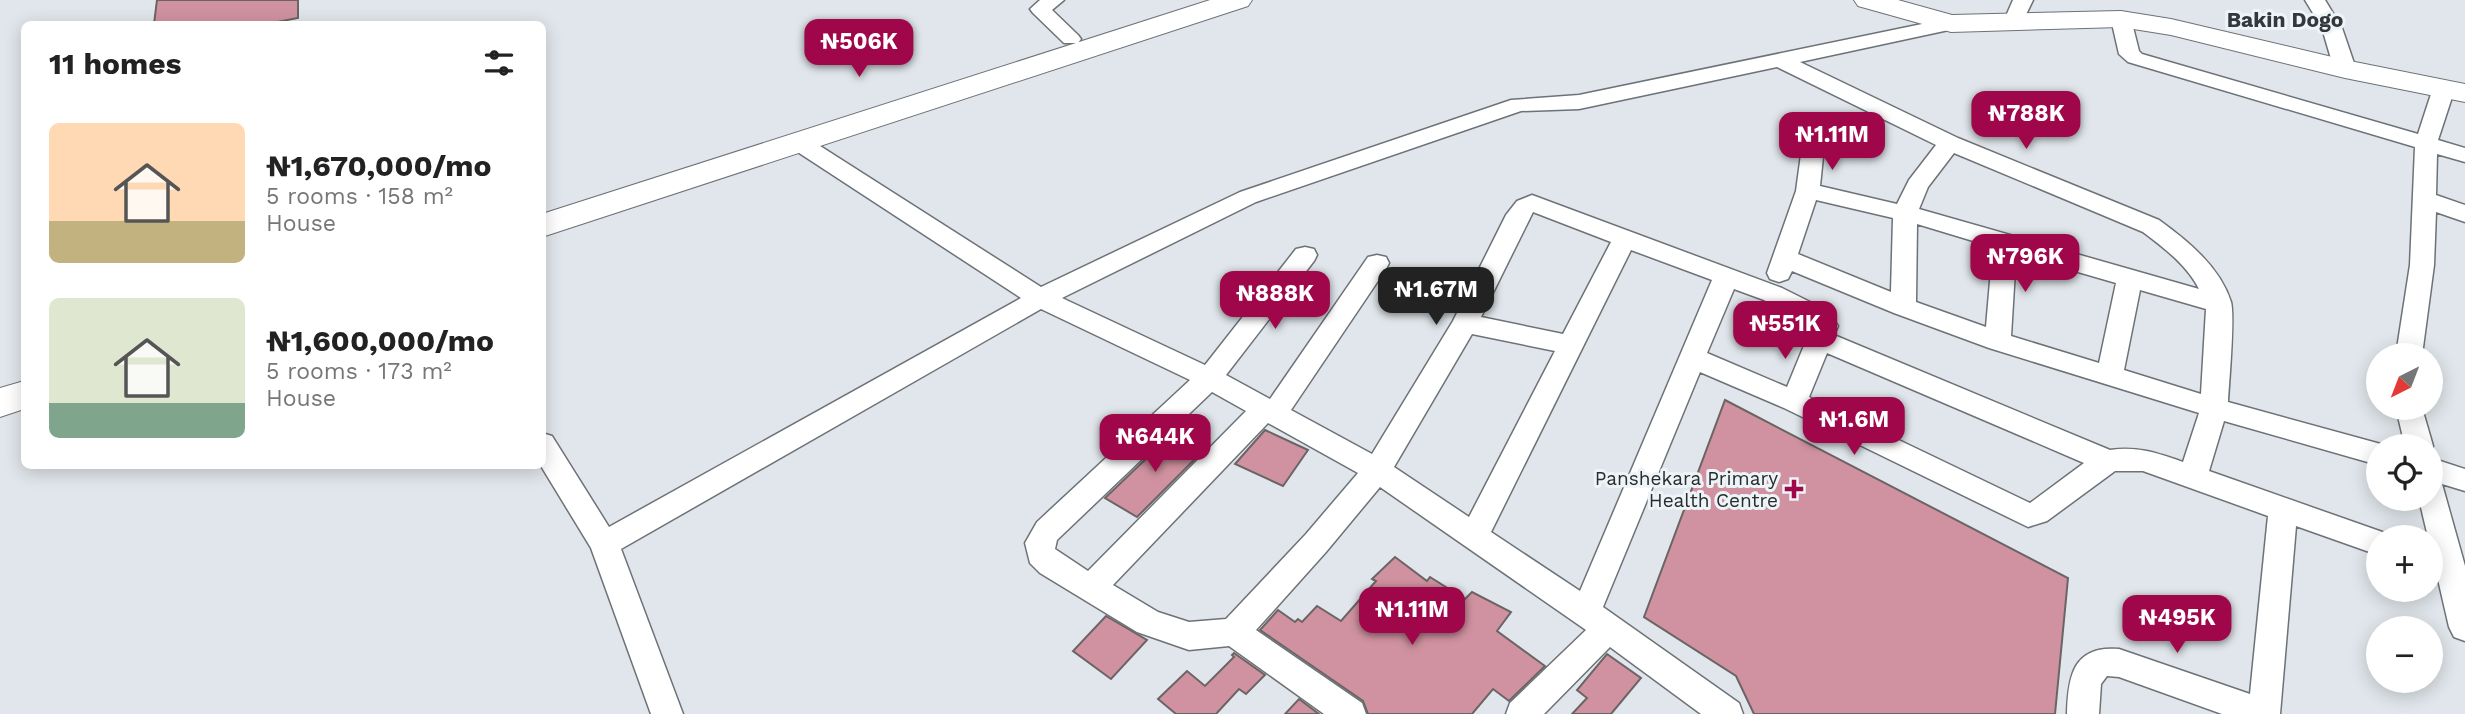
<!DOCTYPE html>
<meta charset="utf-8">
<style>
body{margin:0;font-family:"Work Sans",sans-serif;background:#f2f2f2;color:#222;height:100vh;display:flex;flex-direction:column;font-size:26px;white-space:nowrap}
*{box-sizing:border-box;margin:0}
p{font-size:23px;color:#767676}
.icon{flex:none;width:38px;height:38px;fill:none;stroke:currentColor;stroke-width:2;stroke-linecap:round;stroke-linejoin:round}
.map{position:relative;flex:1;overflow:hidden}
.drawer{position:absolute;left:21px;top:21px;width:525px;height:448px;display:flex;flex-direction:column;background:#fff;border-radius:10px;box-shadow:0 4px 18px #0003}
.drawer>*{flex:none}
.needle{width:46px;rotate:222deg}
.fabs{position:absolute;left:2366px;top:343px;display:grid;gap:14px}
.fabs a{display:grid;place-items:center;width:77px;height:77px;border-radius:50%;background:#fff;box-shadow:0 4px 18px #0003;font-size:35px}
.price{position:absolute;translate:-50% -60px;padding:0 16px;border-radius:14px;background:#a0074b;color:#fff;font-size:23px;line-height:46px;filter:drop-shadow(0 2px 4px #0008)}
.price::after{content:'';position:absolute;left:50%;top:42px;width:21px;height:16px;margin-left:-10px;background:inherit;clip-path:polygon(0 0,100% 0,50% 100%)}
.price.on{background:#222;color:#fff}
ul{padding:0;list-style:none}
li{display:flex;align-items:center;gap:21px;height:175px;padding:0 28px}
li span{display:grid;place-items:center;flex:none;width:196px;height:140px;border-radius:10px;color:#555}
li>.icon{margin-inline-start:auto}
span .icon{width:84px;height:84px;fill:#fffc;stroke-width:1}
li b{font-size:30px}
h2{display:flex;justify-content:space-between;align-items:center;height:84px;padding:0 28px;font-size:30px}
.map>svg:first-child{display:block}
.building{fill:#d092a0;stroke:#6b6465;stroke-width:2}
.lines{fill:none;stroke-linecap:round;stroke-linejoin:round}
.street-casing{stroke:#6c7276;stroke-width:3}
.secondary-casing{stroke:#6c7276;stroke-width:2}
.street{fill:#fff;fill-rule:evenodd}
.secondary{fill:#fff;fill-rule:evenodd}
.poi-dot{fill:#a0074b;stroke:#edf4f8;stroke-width:2.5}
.labels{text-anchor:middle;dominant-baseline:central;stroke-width:6;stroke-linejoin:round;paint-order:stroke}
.poi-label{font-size:19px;fill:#292b2d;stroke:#edf4f8;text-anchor:end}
.far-district-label{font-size:21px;font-weight:bold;fill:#33383c;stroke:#edf4f8}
</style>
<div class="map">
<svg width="2465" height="714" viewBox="0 0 2465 714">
<rect width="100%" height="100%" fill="#e0e6eb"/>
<!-- building -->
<path class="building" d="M157,0h141v18l-31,6h-113z
M1725,400l343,178 -13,136h-301l-18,-38 -92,-59z
M1265,430l43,20 -25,36 -48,-22z
M1174,432l31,17 -68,68 -32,-19z
M1395,557l32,24 3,-4 35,22 7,-7 39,20 -14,19 48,35 -36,35 -16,-12 -21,25h-104l-5,-13 -103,-71 18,-20 17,12 3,-3 4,3 15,-16 24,15 35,-40 -4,-2z
M1106,616l41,24 -36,39 -38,-28z
M1234,653l31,22 -19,19 -7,-5 -23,25h-40l-18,-15 29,-28 18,15 29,-29 -2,-2z
M1607,654l34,24 -30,36h-39l15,-16 -10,-8z
M1299,699l20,15h-34z"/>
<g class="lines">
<defs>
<path id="street" d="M1040,0h24l-12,10 26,25 3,4 -3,4h-14l-31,-30 -3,-4z
M2013,0h20l-13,27h-14l-3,-4z
M2305,0h20l17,28 14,41 -4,4h-14l-4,-4 -12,-41z
M2121,13l7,2 3,4 8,32 3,3 276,80 15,-46 3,-5h16l3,5 -17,52 27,8v14l-28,-8 -1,41 29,10v17l-29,-10 -2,53 -12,90h-26l14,-90 5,-118 -287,-85 -9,-8 -8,-35 3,-4z
M1951,18l7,2 3,4 -3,4 -158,34 158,76 201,82c29,21 61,47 72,82 4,15 -2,80 -3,100l160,44h-10v19l-154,-44 -15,50 179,63 2,3h-12v18l-82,-29 -16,188h-58l-103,-37 -12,-1 -6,8 -2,30h-32c1,-38 6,-69 52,-65l131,45 18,-178 -125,-45h-28l-68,50 -19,6 -244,-119 -84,-36 -97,235 136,96 4,11h-42l-91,-67 -66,67h-38l4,-11 76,-73 -206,-143 -54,65 -70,78 106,73 4,11h-42l-95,-68 -40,4 -52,-18 -97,-59 -10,-10 -5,-20 12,-21 153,-142 -149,-71 -420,240 62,165h-32l-60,-166 -50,-82 1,-33 10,3 57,91 412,-229 -231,-151 -3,-5 3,-5h16l235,150 199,-95 271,-92 68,-5zM1777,67l159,78 -27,35 -12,24 -77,-18 4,-39 -3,-5h-16l-3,5 -6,44 -29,82 3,6 9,3 9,-3 4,-8 102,42 95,35 210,65 -16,49c-26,-9 -46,-16 -73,-12l-276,-115 4,-9 -10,-15 -46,-23 -250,-93 -15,6 -11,14 -53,106 -81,133 -81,-44 95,-141 3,-6 -3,-6 -9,-2 -9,2 -98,142 -44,-24 88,-114 3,-6 -3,-6 -9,-2 -9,2 -91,116 -143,-67 194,-96 265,-91 58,-2zM1954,153l189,79c21,16 44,33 56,57l-280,-80 9,-22zM1816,200l77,18 -2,74 -93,-38zM1533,212l78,30 -48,92 -82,-17zM1917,224l76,23 -7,80 -70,-25zM1631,250l81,30 -132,311 -89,-59zM2016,254l100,29 -17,80 -88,-27zM1734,289l30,11 48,26 -25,61 -80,-34zM2140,290l66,19 -5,85 -77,-24zM1472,334l83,17 -86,166 -75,-50zM1827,353l257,110 -54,40 -221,-106zM1212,392l34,19 -158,160 -33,-22 2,-9zM1268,423l90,50 -52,61 -80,85 -37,3 -31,-10 -45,-27z
M2396,408h26l11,38 -2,4v-4h-26z
M2431,458l34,11v22l-23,-7 23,82v75l-11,-4 -5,-10 -18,-78v-12h-3l-9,-38h12z"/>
<path id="secondary" d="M1210,0h42l-4,6 -706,231v-23z
M1854,0h44l54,15 169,-4 50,8 174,41 120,24v18l-120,-24 -174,-43 -50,-8 -170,5 -93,-26z
M24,381v28l-24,8v-29z"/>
</defs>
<!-- street casing -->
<use href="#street" class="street-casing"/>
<!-- secondary casing -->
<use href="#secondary" class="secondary-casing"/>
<!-- street -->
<use href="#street" class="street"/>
<!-- secondary -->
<use href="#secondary" class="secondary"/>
</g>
<!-- markers -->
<path class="poi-dot" d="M1790.5 478.5h7v7h7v7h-7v7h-7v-7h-7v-7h7z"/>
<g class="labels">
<!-- poi labels -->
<g class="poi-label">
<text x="1778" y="478">Panshekara Primary<tspan x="1778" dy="22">Health Centre</tspan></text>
</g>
<!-- far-district labels -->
<g class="far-district-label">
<text x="2285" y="19">Bakin Dogo</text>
</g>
</g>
</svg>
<div class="fabs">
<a><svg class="needle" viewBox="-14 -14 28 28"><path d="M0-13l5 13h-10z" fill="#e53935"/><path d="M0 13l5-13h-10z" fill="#767676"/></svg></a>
<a><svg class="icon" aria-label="locate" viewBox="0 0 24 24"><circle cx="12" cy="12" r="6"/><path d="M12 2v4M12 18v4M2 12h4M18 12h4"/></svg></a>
<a>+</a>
<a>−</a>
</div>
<b class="price" style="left:859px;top:79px">₦506K</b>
<b class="price" style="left:2026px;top:151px">₦788K</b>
<b class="price" style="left:1832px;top:172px">₦1.11M</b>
<b class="price" style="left:2025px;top:294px">₦796K</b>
<b class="price on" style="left:1436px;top:327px">₦1.67M</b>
<b class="price" style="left:1275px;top:331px">₦888K</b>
<b class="price" style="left:1785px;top:361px">₦551K</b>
<b class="price" style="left:1854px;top:457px">₦1.6M</b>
<b class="price" style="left:1155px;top:474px">₦644K</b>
<b class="price" style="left:1412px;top:647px">₦1.11M</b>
<b class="price" style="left:2177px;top:655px">₦495K</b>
<section class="drawer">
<h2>11 homes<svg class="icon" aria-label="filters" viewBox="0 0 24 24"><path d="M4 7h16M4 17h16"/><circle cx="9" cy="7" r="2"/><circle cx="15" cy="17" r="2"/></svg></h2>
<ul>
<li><span style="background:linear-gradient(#ffd9b3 70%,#c2b280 0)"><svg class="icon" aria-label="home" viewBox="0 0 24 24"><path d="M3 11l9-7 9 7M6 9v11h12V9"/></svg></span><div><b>₦1,670,000/mo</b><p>5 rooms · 158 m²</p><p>House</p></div></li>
<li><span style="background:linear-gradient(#dfe7d0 75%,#7fa58c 0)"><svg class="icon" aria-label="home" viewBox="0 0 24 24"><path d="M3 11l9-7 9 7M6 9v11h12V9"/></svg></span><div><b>₦1,600,000/mo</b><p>5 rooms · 173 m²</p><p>House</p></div></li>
</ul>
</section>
</div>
